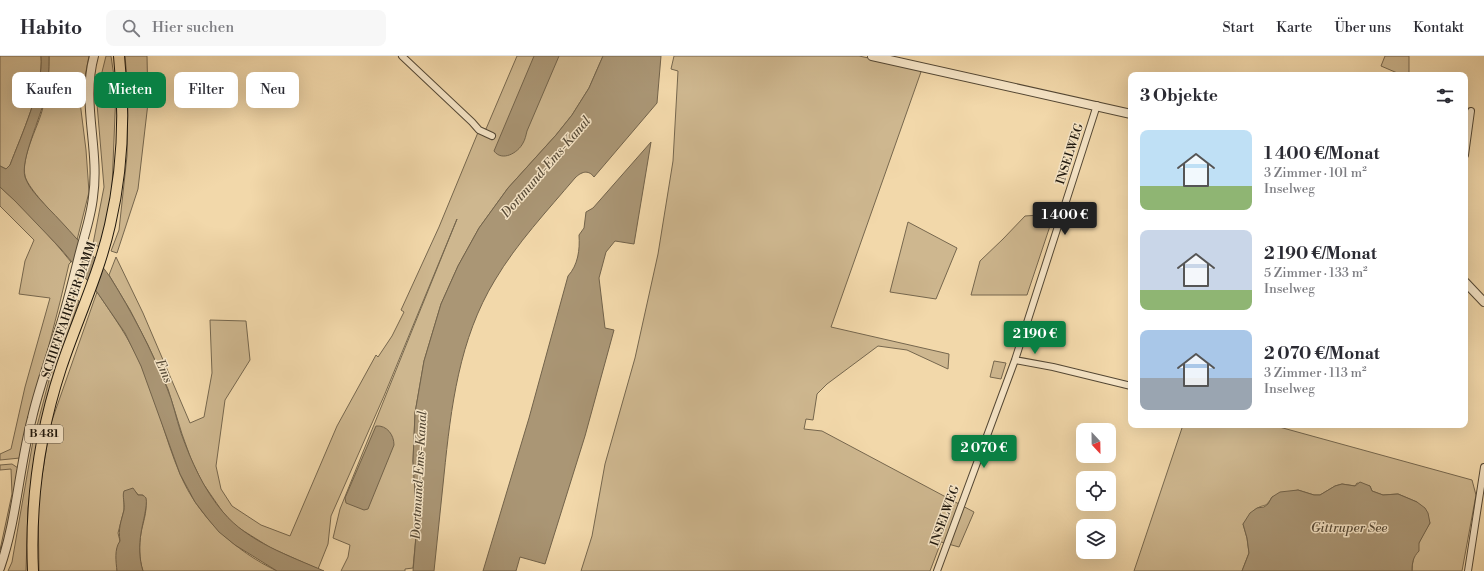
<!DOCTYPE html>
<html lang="de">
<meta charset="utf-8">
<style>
body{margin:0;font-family:"Libre Bodoni",serif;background:#f7f7f7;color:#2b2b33;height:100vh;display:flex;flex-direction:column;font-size:15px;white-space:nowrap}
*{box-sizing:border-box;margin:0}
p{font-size:13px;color:#7c7c81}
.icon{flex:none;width:22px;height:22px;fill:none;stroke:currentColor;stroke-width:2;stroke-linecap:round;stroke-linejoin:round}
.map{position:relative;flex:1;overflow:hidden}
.sheet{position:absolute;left:1128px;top:16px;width:340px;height:356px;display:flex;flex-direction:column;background:#fff;border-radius:8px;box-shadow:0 4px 16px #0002}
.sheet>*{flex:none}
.top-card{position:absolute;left:12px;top:16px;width:380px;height:36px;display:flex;gap:8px}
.needle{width:26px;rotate:158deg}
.controls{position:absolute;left:1076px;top:367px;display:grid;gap:8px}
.controls a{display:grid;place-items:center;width:40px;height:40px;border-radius:8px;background:#fff;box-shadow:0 4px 16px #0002;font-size:20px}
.price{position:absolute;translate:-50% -34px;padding:0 9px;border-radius:4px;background:#0b8043;color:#fff;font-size:13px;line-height:26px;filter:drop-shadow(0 1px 2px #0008)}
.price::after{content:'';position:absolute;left:50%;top:24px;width:12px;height:9px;margin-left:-6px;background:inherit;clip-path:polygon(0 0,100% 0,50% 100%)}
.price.active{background:#222;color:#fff}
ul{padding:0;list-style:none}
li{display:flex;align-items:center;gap:12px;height:100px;padding:0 12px}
li span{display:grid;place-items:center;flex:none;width:112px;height:80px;border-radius:8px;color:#555}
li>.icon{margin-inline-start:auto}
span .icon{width:48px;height:48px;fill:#fffc;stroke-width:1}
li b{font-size:17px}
h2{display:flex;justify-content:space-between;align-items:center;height:48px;padding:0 12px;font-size:17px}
.pill{padding:0 14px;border-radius:8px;background:#fff;box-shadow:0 4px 16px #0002;font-size:14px;line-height:36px}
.pill.active{background:#0b8043;color:#fff}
header{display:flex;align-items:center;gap:24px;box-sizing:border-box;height:56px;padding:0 20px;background:#fff;border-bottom:1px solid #e1e1e2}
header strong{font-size:19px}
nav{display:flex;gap:22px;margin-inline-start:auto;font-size:14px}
.search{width:280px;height:36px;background:#f7f7f7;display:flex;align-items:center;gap:10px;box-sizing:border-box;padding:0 14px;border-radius:8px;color:#7c7c81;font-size:15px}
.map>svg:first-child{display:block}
.green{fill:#ceb78f;stroke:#76674e}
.water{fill:#aa9675;stroke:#72634b}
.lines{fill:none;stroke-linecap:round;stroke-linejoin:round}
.minor-casing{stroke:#534734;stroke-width:8}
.tertiary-casing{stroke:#534734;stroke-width:10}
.trunk-casing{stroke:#1e170d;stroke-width:12}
.minor{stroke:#f7e6c8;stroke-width:6}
.tertiary{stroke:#f7e6c8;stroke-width:8}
.trunk{stroke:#f2d8aa;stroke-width:10}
.labels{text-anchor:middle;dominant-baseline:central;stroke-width:3;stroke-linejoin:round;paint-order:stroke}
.shield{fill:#f7e6c8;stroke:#5f5545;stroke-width:1}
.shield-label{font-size:11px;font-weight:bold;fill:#1e170d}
.street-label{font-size:12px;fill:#1e170d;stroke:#f7e6c8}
.water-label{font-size:13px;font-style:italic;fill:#564a37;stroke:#f7e6c8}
</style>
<header>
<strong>Habito</strong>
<div class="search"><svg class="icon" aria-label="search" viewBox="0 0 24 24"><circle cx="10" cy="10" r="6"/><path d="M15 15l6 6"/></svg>Hier suchen</div>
<nav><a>Start</a><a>Karte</a><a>Über uns</a><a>Kontakt</a></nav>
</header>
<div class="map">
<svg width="1484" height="515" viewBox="0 0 1484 515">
<rect width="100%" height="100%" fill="#f2d8aa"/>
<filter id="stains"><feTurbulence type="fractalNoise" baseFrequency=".005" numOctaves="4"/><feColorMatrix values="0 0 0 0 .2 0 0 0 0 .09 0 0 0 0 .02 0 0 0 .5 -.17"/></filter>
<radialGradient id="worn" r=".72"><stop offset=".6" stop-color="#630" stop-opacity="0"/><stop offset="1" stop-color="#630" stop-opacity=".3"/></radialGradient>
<!-- green -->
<path class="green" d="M0,0h41c3,30 -20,80 -31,109l-4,4 -6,-3z
M49,0h40l-9,46 6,48 3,42 -12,48c-11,-13 -49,-50 -52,-64 -4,-19 12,-47 17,-65 5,-18 7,-36 7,-55z
M106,0h5l5,34 -4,98 -10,60 -9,-4 11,-57 -7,-83 3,-24z
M125,0h22l1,47 -10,86 -21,64 -6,-2 8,-21 8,-74 1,-66z
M517,0h86l-14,32 -17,27 -16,20 -48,53 -29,40 -21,38 -17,38 -17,57 -9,52 -2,48 4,64 -4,43 -8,1v2h-64l7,-14 2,-12 -17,-7 7,-29 117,-290 -73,177 -53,120 -3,28 -10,25 -47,-21 -37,-23 -12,-14 -20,-29 -11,-23 -9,-25 -14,-45 -20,-44 -18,-35 -21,-35 7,-18 27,56 47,110 14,-6 8,-44 -2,-53 36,1 4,39 -25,40 -9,66 5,23 11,17 29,19 29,11 47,-110 39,-71 2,2 14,-21 12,-24 -3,-2 38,-83 40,-97 7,-1z
M674,0h185l63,13 -91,258 118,27 -1,15 -41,-19 -29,-4 -51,38 -10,10 -4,26 -7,-1 -2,10 18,2 152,81 -15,35 -18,-5 -11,29h-349l11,-35 13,-72 30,-106 23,-104 15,-93 5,-90 -7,-2z
M1385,0h24v19h-7l-21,-9z
M0,131c26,23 50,49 71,75l-2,2 -9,38 -40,156 -20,2v-6l11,-5 14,-62 25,-89 -31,-4 6,-33 9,-21 -34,-34z
M1054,158l-27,81h-56l9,-34 23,-22 22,-23z
M908,166l49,26 -21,51 -46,-7z
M97,236c17,25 32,46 44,73 16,35 24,74 39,109 18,43 55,77 97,97h-134c-4,-12 -4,-26 -2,-38 2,-12 9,-27 2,-38h-5l-2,-3 -12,3v15l-6,23 2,8 -3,30h-78l-1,-70 12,-75z
M74,242l5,3 -23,66 -22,92 -6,49 -2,63h-18l4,-9 21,-121 20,-76z
M994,305l12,2 -5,16 -11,-2z
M1183,369h89l200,55 4,15 -14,76h-50c0,-17 9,-34 18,-48l-13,-21 -19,-8 -15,1 -11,-4 -2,-5 -13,-3 -2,3 -13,-2 -7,2 -15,9h-6l-16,-5 -26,7c-7,12 -7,6 -16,12 -5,3 -9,11 -13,15l4,14 2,15 -7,18h-108z
M12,408l6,4c-4,26 -6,59 -18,82l12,-56 -1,-25 -11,1v-5z"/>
<!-- water -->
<path class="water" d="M41,0h8c0,14 0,28 -4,41 -4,20 -25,63 -20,80 4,12 15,22 23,31 10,10 19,20 28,30 12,13 24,24 34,39 22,35 41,72 57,111 6,14 9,30 14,45 10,28 23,57 42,79 25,30 67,44 101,59h-47l-42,-26 -16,-13 -11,-13 -13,-17 -15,-28 -39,-108 -16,-33 -28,-41 -36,-43 -46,-48 -15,-14v-21l6,3 4,-4c11,-29 34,-79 31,-109z
M534,0h25l-32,75c-1,4 -2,9 -4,12 -5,10 -21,19 -29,8z
M603,0h58l-4,47 -63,74c-6,-8 -13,-5 -19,1 -28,33 -58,65 -80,102 -36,59 -44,127 -51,195 -3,32 -7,64 -10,96h-21l4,-46 -4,-64 2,-48 9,-52 17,-57 17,-38 21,-38 29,-40 48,-53 16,-20 17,-27z
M651,86l-17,102 -19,-3 -9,11 -7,26 6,50 9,2 -29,106 -40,128 -25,-7 -4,14h-33l46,-153 39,-142c10,-11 12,-26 11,-41l5,-7 2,-16 7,-4z
M376,370c11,-1 18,9 18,19l-26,64 -4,1 -18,-7 -1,-5z
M1360,426l10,4 2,5 11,4 15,-1 19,8 8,6 3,5 2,10 -11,20v8c-6,6 -7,12 -7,20h-170l7,-18 -2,-15 -4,-14 7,-11 7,-5 7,-1 4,-3 4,-7 8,-5 18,-2 16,5h6l15,-9 7,-2 13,2z
M133,432l5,7c3,0 6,0 8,3 2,7 -4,27 -5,35 -2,12 -2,26 2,38h-26c-1,-9 -3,-22 3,-30 -2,-13 1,-19 4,-31 1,-7 -2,-14 0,-19z"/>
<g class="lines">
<defs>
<path id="minor" d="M402,0l70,66 7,8 13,6
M1465,99l6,-44
M1015,304l38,7 78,19
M937,515l78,-211 82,-255
M1468,515l16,-104"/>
<path id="tertiary" d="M872,0l259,58
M1465,226l19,20
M0,512c17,-49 19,-101 32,-150 8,-35 21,-68 31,-101 6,-21 11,-41 16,-61 5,-20 12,-39 14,-59 7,-48 -12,-94 1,-141"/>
<path id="trunk" d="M33,515c-3,-68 7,-139 28,-203 16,-48 38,-94 49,-143 13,-56 15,-113 9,-169"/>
</defs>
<!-- minor casing -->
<use href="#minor" class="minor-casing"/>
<!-- tertiary casing -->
<use href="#tertiary" class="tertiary-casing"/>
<!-- trunk casing -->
<use href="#trunk" class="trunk-casing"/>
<!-- minor -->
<use href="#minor" class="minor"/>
<!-- tertiary -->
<use href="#tertiary" class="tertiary"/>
<!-- trunk -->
<use href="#trunk" class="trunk"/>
</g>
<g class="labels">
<!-- shield labels -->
<rect class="shield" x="25" y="369" width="38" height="18" rx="3"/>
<g class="shield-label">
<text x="44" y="378">B 481</text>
</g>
<!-- street labels -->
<g class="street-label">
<text transform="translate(1070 98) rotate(-72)">INSELWEG</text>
<text transform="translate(69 254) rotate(-71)">SCHIFFFAHRTER DAMM</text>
<text transform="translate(945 460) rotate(-70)">INSELWEG</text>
</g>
<!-- water labels -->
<g class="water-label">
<text transform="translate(546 111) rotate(-49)">Dortmund-Ems-Kanal</text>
<text transform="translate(164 315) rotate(66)">Ems</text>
<text transform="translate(419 419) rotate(-87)">Dortmund-Ems-Kanal</text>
<text x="1349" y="472">Gittruper See</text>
</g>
</g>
<rect width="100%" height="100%" filter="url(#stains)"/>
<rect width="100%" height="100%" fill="url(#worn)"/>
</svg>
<div class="controls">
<a><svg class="needle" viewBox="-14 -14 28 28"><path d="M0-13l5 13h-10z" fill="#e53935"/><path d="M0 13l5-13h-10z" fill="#7c7c81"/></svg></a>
<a><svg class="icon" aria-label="locate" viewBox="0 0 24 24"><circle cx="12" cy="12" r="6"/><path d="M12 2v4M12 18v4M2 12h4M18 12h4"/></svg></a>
<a><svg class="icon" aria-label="layers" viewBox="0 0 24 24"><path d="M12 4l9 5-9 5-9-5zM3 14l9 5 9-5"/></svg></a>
</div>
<b class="price active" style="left:1065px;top:180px">1 400 €</b>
<b class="price" style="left:1035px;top:299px">2 190 €</b>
<b class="price" style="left:984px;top:413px">2 070 €</b>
<div class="top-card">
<a class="pill">Kaufen</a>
<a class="pill active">Mieten</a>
<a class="pill">Filter</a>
<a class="pill">Neu</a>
</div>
<section class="sheet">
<h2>3 Objekte<svg class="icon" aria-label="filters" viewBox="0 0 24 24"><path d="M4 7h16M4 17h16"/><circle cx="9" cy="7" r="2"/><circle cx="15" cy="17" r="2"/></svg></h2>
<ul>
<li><span style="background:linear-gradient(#bfe0f5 70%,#8fb573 0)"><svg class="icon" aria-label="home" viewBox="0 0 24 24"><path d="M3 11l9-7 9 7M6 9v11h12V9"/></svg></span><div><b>1 400 €/Monat</b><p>3 Zimmer · 101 m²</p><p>Inselweg</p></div></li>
<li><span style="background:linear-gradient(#c9d6e8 75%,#8fb573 0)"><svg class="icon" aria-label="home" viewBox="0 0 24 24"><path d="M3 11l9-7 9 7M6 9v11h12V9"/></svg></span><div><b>2 190 €/Monat</b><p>5 Zimmer · 133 m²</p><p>Inselweg</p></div></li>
<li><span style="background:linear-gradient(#a9c7e8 60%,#9aa5b1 0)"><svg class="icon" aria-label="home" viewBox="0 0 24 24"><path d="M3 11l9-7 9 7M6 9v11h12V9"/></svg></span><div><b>2 070 €/Monat</b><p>3 Zimmer · 113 m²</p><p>Inselweg</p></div></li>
</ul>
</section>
</div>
